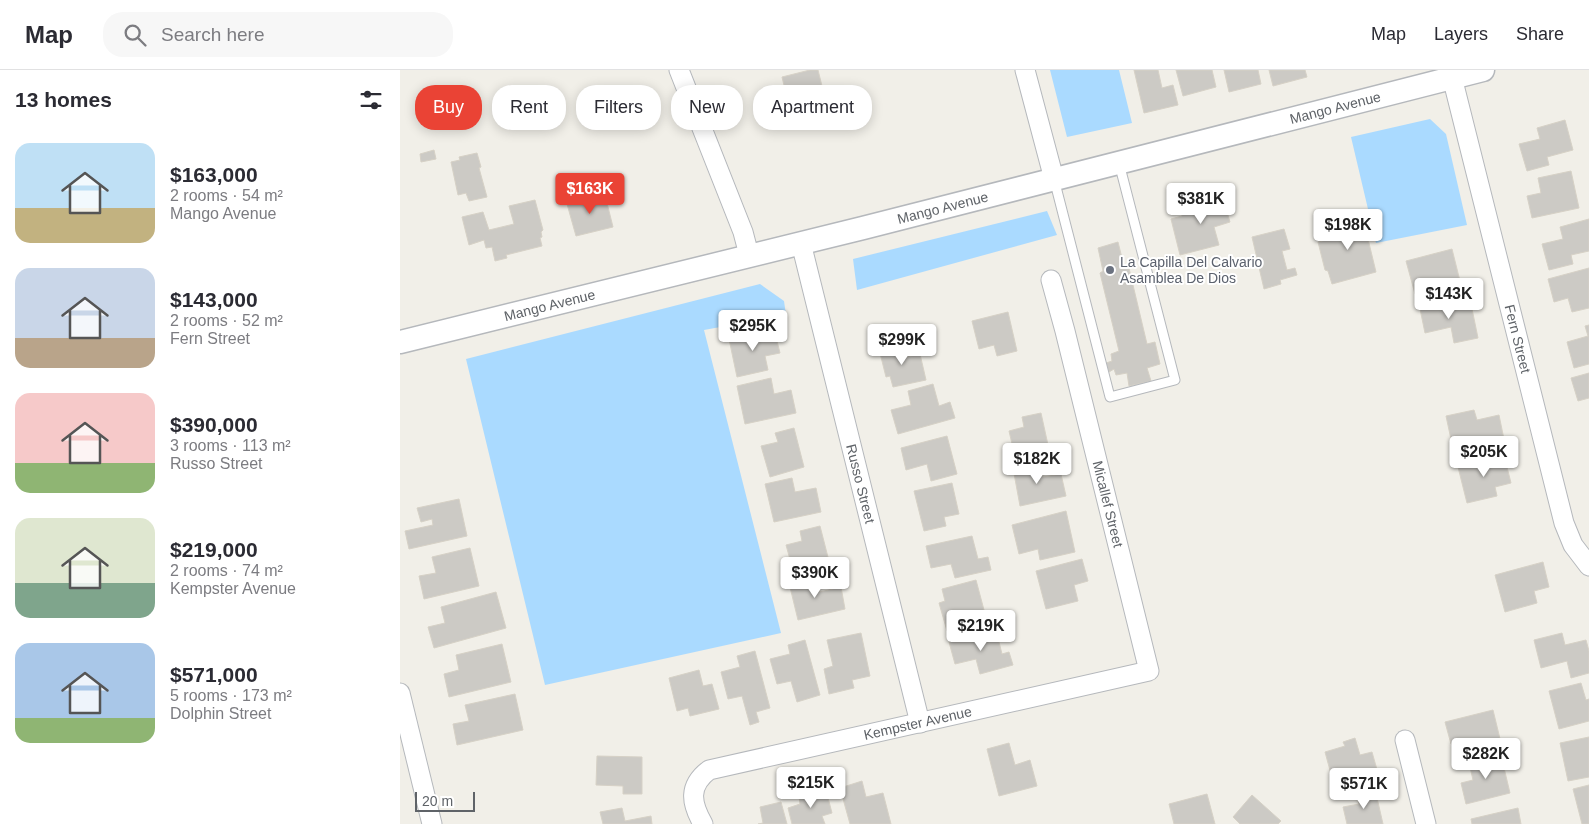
<!DOCTYPE html>
<meta charset="utf-8">
<style>
body{margin:0;font-family:Arial,sans-serif;background:#f7f7f7;color:#2b2b33;height:100vh;display:flex;flex-direction:column;font-size:19px;white-space:nowrap}
*{box-sizing:border-box;margin:0}
p{font-size:16px;color:#7c7c81}
.icon{flex:none;width:28px;height:28px;fill:none;stroke:currentColor;stroke-width:2;stroke-linecap:round;stroke-linejoin:round}
.map{position:relative;flex:1;overflow:hidden}
.sheet{display:flex;flex-direction:column;background:#fff;width:400px}
.sheet>*{flex:none}
.top-card{position:absolute;left:15px;top:15px;width:475px;height:45px;display:flex;gap:10px}
.scale{position:absolute;left:15px;bottom:12px;width:60px;box-sizing:border-box;padding-left:5px;border:2px solid #5f6368;border-top:0;font-size:14px;line-height:18px;white-space:nowrap;color:#5f6368;-webkit-text-stroke:4px #fff;paint-order:stroke}
.price{position:absolute;translate:-50% -42px;padding:0 11px;border-radius:5px;background:#fff;color:#222;font-size:16px;line-height:32px;filter:drop-shadow(0 1px 2px #0008)}
.price::after{content:'';position:absolute;left:50%;top:30px;width:15px;height:11px;margin-left:-8px;background:inherit;clip-path:polygon(0 0,100% 0,50% 100%)}
.price.active{background:#ea4335;color:#fff}
ul{padding:0;list-style:none}
li{display:flex;align-items:center;gap:15px;height:125px;padding:0 15px}
li span{display:grid;place-items:center;flex:none;width:140px;height:100px;border-radius:15px;color:#555}
li>.icon{margin-inline-start:auto}
span .icon{width:60px;height:60px;fill:#fffc;stroke-width:1}
li b{font-size:21px}
h2{display:flex;justify-content:space-between;align-items:center;height:60px;padding:0 15px;font-size:21px}
.pill{padding:0 18px;border-radius:20px;background:#fff;box-shadow:0 2px 12px #0003;font-size:18px;line-height:45px}
.pill.active{background:#ea4335;color:#fff}
header{display:flex;align-items:center;gap:30px;box-sizing:border-box;height:70px;padding:0 25px;background:#fff;border-bottom:1px solid #e1e1e2}
header strong{font-size:24px}
nav{display:flex;gap:28px;margin-inline-start:auto;font-size:18px}
.search{width:350px;height:45px;background:#f7f7f7;display:flex;align-items:center;gap:12px;box-sizing:border-box;padding:0 18px;border-radius:20px;color:#7c7c81;font-size:19px}
main{display:flex;flex:1;min-height:0}
.map>svg:first-child{display:block}
.water{fill:#aadaff}
.building{fill:#cccac5;stroke:#d6d1c6}
.lines{fill:none;stroke-linecap:round;stroke-linejoin:round}
.service-casing{stroke:#b5b8bc;stroke-width:11}
.minor-casing{stroke:#b5b8bc;stroke-width:21}
.tertiary-casing{stroke:#b5b8bc;stroke-width:25}
.service{stroke:#fff;stroke-width:9}
.minor{stroke:#fff;stroke-width:19}
.tertiary{stroke:#fff;stroke-width:22}
.worship-dot{fill:#6b7280;stroke:#fff;stroke-width:2}
.labels{text-anchor:middle;dominant-baseline:central;stroke-width:4;stroke-linejoin:round;paint-order:stroke}
.street-label{font-size:14px;fill:#5f6368;stroke:#fff}
.worship-label{font-size:14px;fill:#5b616d;stroke:#fff;text-anchor:start}
</style>
<header>
<strong>Map</strong>
<div class="search"><svg class="icon" aria-label="search" viewBox="0 0 24 24"><circle cx="10" cy="10" r="6"/><path d="M15 15l6 6"/></svg>Search here</div>
<nav><a>Map</a><a>Layers</a><a>Share</a></nav>
</header>
<main>
<section class="sheet">
<h2>13 homes<svg class="icon" aria-label="filters" viewBox="0 0 24 24"><path d="M4 7h16M4 17h16"/><circle cx="9" cy="7" r="2"/><circle cx="15" cy="17" r="2"/></svg></h2>
<ul>
<li><span style="background:linear-gradient(#bfe0f5 65%,#c2b280 0)"><svg class="icon" aria-label="home" viewBox="0 0 24 24"><path d="M3 11l9-7 9 7M6 9v11h12V9"/></svg></span><div><b>$163,000</b><p>2 rooms · 54 m²</p><p>Mango Avenue</p></div></li>
<li><span style="background:linear-gradient(#c9d6e8 70%,#b9a48a 0)"><svg class="icon" aria-label="home" viewBox="0 0 24 24"><path d="M3 11l9-7 9 7M6 9v11h12V9"/></svg></span><div><b>$143,000</b><p>2 rooms · 52 m²</p><p>Fern Street</p></div></li>
<li><span style="background:linear-gradient(#f6c9c9 70%,#8fb573 0)"><svg class="icon" aria-label="home" viewBox="0 0 24 24"><path d="M3 11l9-7 9 7M6 9v11h12V9"/></svg></span><div><b>$390,000</b><p>3 rooms · 113 m²</p><p>Russo Street</p></div></li>
<li><span style="background:linear-gradient(#dfe7d0 65%,#7fa58c 0)"><svg class="icon" aria-label="home" viewBox="0 0 24 24"><path d="M3 11l9-7 9 7M6 9v11h12V9"/></svg></span><div><b>$219,000</b><p>2 rooms · 74 m²</p><p>Kempster Avenue</p></div></li>
<li><span style="background:linear-gradient(#a9c7e8 75%,#8fb573 0)"><svg class="icon" aria-label="home" viewBox="0 0 24 24"><path d="M3 11l9-7 9 7M6 9v11h12V9"/></svg></span><div><b>$571,000</b><p>5 rooms · 173 m²</p><p>Dolphin Street</p></div></li>
</ul>
</section>
<div class="map">
<svg width="1189" height="754" viewBox="0 0 1189 754">
<rect width="100%" height="100%" fill="#f1efe8"/>
<!-- water -->
<path class="water" d="M650,0h69l13,53 -65,14z
M1030,49l16,15 21,91 -91,18 -25,-106z
M647,141l10,24 -200,55 -4,-31z
M360,214l24,17 2,14 -82,15 77,303 -236,52 -79,-326z"/>
<!-- building -->
<path class="building" d="M410,0h8l5,20 -10,2 2,7 -26,7 -7,-29z
M734,0h24l4,18 11,-3 5,20 -34,8z
M776,0h36l4,17 -33,9z
M824,0h34l3,14 -32,8z
M869,0h36l2,7 -34,9z
M1165,50l8,30 -26,7 2,8 -22,6 -8,-27 21,-5 -3,-11z
M34,80l2,9 -15,3 -1,-8z
M77,83l4,14 -2,1 8,29 -18,4 -3,-8 -8,2 -7,-33 9,-2 -1,-3z
M1171,101l8,37 -47,10 -5,-22 14,-3 -3,-15z
M825,120l1,8h-3l7,24 -16,5 5,18 -39,10 -9,-36 11,-3v-2l27,-8 -3,-11z
M205,125l8,32 -37,9 -9,-32z
M135,130l8,30 -2,2 1,5 -2,1 2,8 -36,9 1,3 -12,3 -3,-14 -6,1 -2,-8 -15,5 -7,-28 21,-5 6,18 25,-6 -5,-18z
M961,140l15,62 -44,12 -4,-13 -3,-1 -7,-28 27,-6 -6,-22z
M1189,149v32l-18,4 2,9 -24,6 -7,-26 21,-5 -3,-12z
M884,159l6,20 -8,2 5,19 8,-2 2,7 -17,5 1,4 -17,5 -12,-52z
M718,172l6,24 4,-2 19,80 8,-2 5,22 -13,4 4,13 -22,5 -2,-13 -11,2 -2,-6 -5,3 -3,-9 6,-2 -1,-7 8,-3 -19,-78 3,-2 -5,-23z
M1052,179l8,32 -45,13 -9,-33z
M1189,198v40l-17,4 -4,-14 -14,4 -6,-23z
M1046,228l3,11 22,-5 7,34 -24,5 -3,-16 -26,6 -6,-29z
M608,242l9,39 -20,5 -3,-11 -15,4 -7,-28z
M1189,255v39l-15,4 -7,-26 21,-6 -3,-10z
M374,259l6,24 -15,3 3,14 -31,7 -8,-38z
M500,274l3,14 17,-4 6,26 -33,7 -3,-11 -4,1 -7,-28z
M1189,303v25l-11,3 -7,-23z
M371,308l3,16 17,-4 5,23 -51,11 -8,-38z
M533,314l6,22 11,-4 5,16 -57,16 -7,-24 20,-5 -3,-14z
M1074,340l3,10 22,-5 7,34 -24,5 -3,-16 -27,6 -6,-28z
M641,343l9,41 -34,7 -7,-30 15,-4 -2,-10z
M394,358l10,39 -34,10 -9,-31 17,-4 -3,-9z
M547,366l10,38 -26,7 -4,-17 -21,6 -5,-22z
M1104,385l7,28 -16,4 2,9 -30,7 -9,-36z
M640,393l3,14 18,-3 5,22 -46,10 -7,-38z
M392,408l3,14 21,-4 5,24 -47,10 -9,-38z
M552,413l7,31 -15,3 2,9 -22,5 -10,-40z
M59,429l8,37 -58,13 -4,-18 28,-6 -1,-6 -11,3 -4,-14z
M666,441l9,41 -35,8 -2,-11 -19,5 -7,-29z
M420,456l10,39 -36,9 -8,-29 16,-4 -2,-10z
M572,466l6,23 10,-2 3,13 -36,8 -4,-14 -20,4 -5,-22z
M70,478l9,38 -55,13 -5,-23 17,-3 -4,-16z
M682,489l6,22 -14,4 4,16 -32,8 -10,-38z
M1143,492l6,25 -15,4 3,12 -32,9 -10,-37z
M416,507l4,15 21,-5 4,22 -47,11 -9,-37z
M576,510l8,30 -17,4 3,11 -23,6 -8,-28 6,-2 -3,-12z
M96,522l10,36 -72,20 -6,-21 17,-4 -4,-16z
M596,560l6,24 7,-2 4,13 -33,9 -4,-15 -21,5 -6,-22z
M461,563l9,43 -18,4 2,8 -25,6 -5,-25 9,-3 -6,-26z
M1162,563l3,12 21,-5 3,11v22l-18,5 -4,-17 -26,7 -7,-28z
M405,570l15,55 -23,7 -6,-21 -14,3 -7,-25 20,-5 -2,-9z
M102,574l9,38 -62,15 -5,-23 15,-4 -3,-15z
M355,581l15,57 -14,4 3,10 -9,3 -8,-29 -14,3 -7,-27 19,-5 -3,-11z
M299,600l4,16 9,-2 7,25 -29,7 -2,-8 -11,3 -8,-33z
M1181,613l5,17 3,-1v22l-30,8 -10,-38z
M115,624l8,36 -66,15 -4,-21 16,-3 -4,-16z
M1093,640l9,37 -26,7 -3,-15 -22,5 -6,-22z
M1189,667v40l-21,4 -8,-38z
M955,668l5,17 12,-3 6,21 -44,12 -9,-33 20,-6 -2,-4z
M609,673l6,22 15,-5 7,26 -38,10 -12,-47z
M1101,685l9,38 -44,11 -5,-21 12,-3 -4,-17z
M197,686l45,1v37h-19v-8l-27,-1z
M462,711l4,16 17,-4 8,31h-41l-10,-36z
M1189,715v39h-7l-9,-35z
M975,719l8,35h-36l-4,-17 16,-3 -3,-11z
M426,720l6,23 -10,3 3,8h-33l-4,-16 12,-4 -1,-7z
M807,724l8,30h-41l-5,-20z
M852,725l29,26 -3,3h-38l-7,-7z
M381,732l6,22h-29l5,-1 -3,-16z
M222,738l3,13 26,-5 1,8h-49l-3,-12z
M1118,738l3,16h-49l-1,-5z"/>
<g class="lines">
<defs>
<path id="service" d="M654,109l56,218 65,-17 -56,-217"/>
<g id="minor">
<path d="M279,0l64,162 6,23"/>
<path d="M625,0l29,109"/>
<path id="s1" d="M1052,7l112,446 9,22 16,21"/>
<path id="s2" d="M401,173l119,480"/>
<path d="M0,623l32,131"/>
<path d="M1005,670l21,84"/>
<path id="s3" d="M303,754c-12,-21 -15,-38 6,-54l440,-99 -84,-340 -14,-51"/>
</g>
<g id="tertiary">
<path id="s4" d="M0,272l463,-114 620,-158"/>
</g>
</defs>
<!-- service casing -->
<use href="#service" class="service-casing"/>
<!-- minor casing -->
<use href="#minor" class="minor-casing"/>
<!-- tertiary casing -->
<use href="#tertiary" class="tertiary-casing"/>
<!-- service -->
<use href="#service" class="service"/>
<!-- minor -->
<use href="#minor" class="minor"/>
<!-- tertiary -->
<use href="#tertiary" class="tertiary"/>
</g>
<!-- markers -->
<circle class="worship-dot" cx="710" cy="200" r="5"/>
<g class="labels">
<!-- street labels -->
<g class="street-label">
<text stroke="none"><textPath href="#s4" startOffset="964">Mango Avenue</textPath></text>
<text stroke="none"><textPath href="#s4" startOffset="559">Mango Avenue</textPath></text>
<text stroke="none"><textPath href="#s4" startOffset="154">Mango Avenue</textPath></text>
<text stroke="none"><textPath href="#s1" startOffset="270">Fern Street</textPath></text>
<text stroke="none"><textPath href="#s2" startOffset="248">Russo Street</textPath></text>
<text transform="translate(708 434) rotate(76)">Micallef Street</text>
<text stroke="none"><textPath href="#s3" startOffset="275">Kempster Avenue</textPath></text>
</g>
<!-- worship labels -->
<g class="worship-label">
<text x="720" y="192">La Capilla Del Calvario<tspan x="720" dy="16">Asamblea De Dios</tspan></text>
</g>
</g>
</svg>
<div class="scale">20 m</div>
<b class="price active" style="left:190px;top:145px">$163K</b>
<b class="price" style="left:801px;top:155px">$381K</b>
<b class="price" style="left:948px;top:181px">$198K</b>
<b class="price" style="left:1049px;top:250px">$143K</b>
<b class="price" style="left:353px;top:282px">$295K</b>
<b class="price" style="left:502px;top:296px">$299K</b>
<b class="price" style="left:1084px;top:408px">$205K</b>
<b class="price" style="left:637px;top:415px">$182K</b>
<b class="price" style="left:415px;top:529px">$390K</b>
<b class="price" style="left:581px;top:582px">$219K</b>
<b class="price" style="left:1086px;top:710px">$282K</b>
<b class="price" style="left:411px;top:739px">$215K</b>
<b class="price" style="left:964px;top:740px">$571K</b>
<div class="top-card">
<a class="pill active">Buy</a>
<a class="pill">Rent</a>
<a class="pill">Filters</a>
<a class="pill">New</a>
<a class="pill">Apartment</a>
</div>
</div>
</main>
